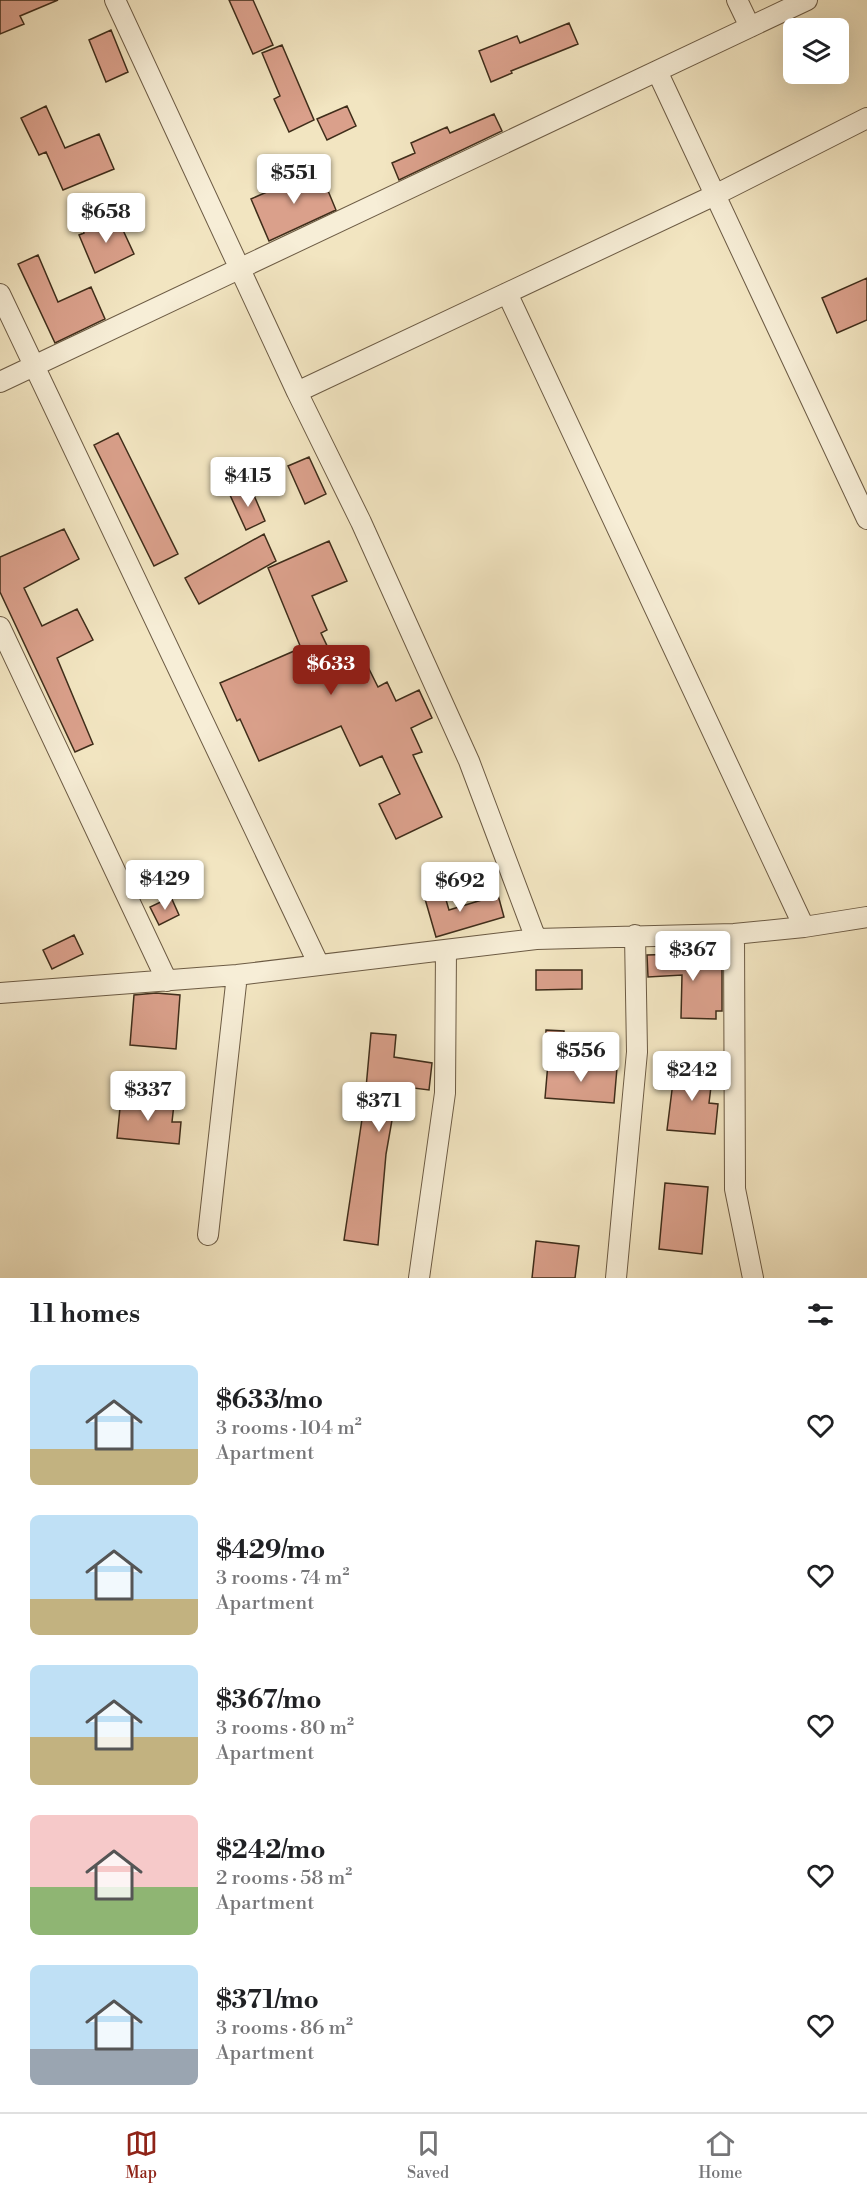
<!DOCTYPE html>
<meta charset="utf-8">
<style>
body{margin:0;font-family:"Libre Bodoni",serif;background:#f2f2f2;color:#202124;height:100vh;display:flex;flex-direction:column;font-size:22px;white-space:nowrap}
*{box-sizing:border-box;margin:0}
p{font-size:20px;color:#757577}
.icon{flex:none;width:33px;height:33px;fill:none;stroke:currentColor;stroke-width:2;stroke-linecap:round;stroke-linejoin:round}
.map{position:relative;height:1278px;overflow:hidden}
.sheet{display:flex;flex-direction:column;background:#fff;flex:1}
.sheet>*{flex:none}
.controls{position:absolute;left:783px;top:18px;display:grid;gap:12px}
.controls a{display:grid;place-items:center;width:66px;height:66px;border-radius:9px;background:#fff;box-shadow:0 6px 24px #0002;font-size:30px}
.price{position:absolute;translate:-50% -51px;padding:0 14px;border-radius:6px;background:#fff;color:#222;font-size:20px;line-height:39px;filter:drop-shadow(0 2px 3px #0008)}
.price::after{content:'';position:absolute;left:50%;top:36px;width:18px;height:14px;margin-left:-9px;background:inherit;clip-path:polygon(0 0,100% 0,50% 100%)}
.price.current{background:#8f2418;color:#fff}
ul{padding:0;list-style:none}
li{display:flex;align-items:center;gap:18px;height:150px;padding:0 30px}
li span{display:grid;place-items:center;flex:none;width:168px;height:120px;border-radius:9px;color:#555}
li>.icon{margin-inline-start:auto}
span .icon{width:72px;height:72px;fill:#fffc;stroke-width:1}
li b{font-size:26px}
h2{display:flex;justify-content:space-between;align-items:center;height:72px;padding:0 30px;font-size:26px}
.tab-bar{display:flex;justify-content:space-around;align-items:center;height:84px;border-top:2px solid #e0e0e0;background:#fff;font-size:16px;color:#757577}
.tab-bar a{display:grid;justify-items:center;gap:3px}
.tab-bar .current{color:#8f2418}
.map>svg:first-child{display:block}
.building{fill:#daa08b;stroke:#3f2d1a;stroke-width:1.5}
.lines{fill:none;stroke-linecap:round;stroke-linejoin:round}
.street-casing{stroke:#6c5b44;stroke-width:22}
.street{stroke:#f7eed7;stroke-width:20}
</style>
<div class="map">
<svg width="867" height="1278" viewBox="0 0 867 1278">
<rect width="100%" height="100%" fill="#f2e5c1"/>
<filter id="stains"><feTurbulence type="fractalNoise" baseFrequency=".00333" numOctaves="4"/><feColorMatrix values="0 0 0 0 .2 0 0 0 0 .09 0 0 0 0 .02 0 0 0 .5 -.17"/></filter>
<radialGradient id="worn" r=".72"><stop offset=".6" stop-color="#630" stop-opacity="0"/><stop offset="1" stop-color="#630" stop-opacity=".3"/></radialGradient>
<!-- building -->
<path class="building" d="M0,0h58l-38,16 4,8 -24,10z
M229,0h24l20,45 -20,9z
M569,23l9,21 -67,27 1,2 -21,9 -12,-31 38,-15 3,7z
M111,30l17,42 -22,10 -17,-42z
M282,45l32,75 -25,12 -15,-33 6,-3 -18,-43z
M46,106l19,42 34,-14 15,35 -51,21 -17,-38 -7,3 -18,-37z
M347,106l9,20 -29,14 -10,-21z
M494,114l8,17 -103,49 -7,-17 23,-10 -4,-10 36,-16 3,6z
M319,169l17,41 -67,31 -18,-42z
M116,215l18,39 -39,19 -16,-38 5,-2 -1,-3z
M38,255l20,47 33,-15 14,32 -50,24 -37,-79z
M867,278v42l-30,13 -15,-35z
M118,433l60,121 -24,12 -60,-121z
M309,457l17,37 -21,10 -17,-38z
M250,486l15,35 -19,9 -16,-35z
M64,529l15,30 -55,29 18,38 35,-17 16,31 -36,18 36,86 -18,8 -75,-160v-35z
M264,534l12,27 -77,43 -14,-26z
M329,541l18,40 -35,15 15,34 -6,3 21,44 25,-12 11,22 9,-5 9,19 23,-11 13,28 -21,10 11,24 -9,3 29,62 -46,22 -17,-35 21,-10 -18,-38 -22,10 -19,-40 -82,35 -19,-42 -3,2 -17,-38 81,-35 -33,-80z
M442,886l7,24 49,-15 6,22 -68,20 -13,-45z
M171,897l8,18 -20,10 -9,-18z
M74,935l9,19 -31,15 -9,-19z
M680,954l42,3v54h-6v8l-35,-1 1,-43 -34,2 -1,-22z
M536,970h46v19l-46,1z
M156,993l24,2 -4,54 -46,-4 4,-50z
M546,1030l18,1 -1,29h-18z
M371,1033l25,2 -2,22 38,6 -3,27 -31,-4 -12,68 -8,91 -34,-5 21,-141z
M548,1063l69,5 -3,35 -69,-5z
M675,1066l38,4 -4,33 9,1 -3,30 -48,-4z
M121,1098l53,6 -2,18h9l-2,22 -62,-6z
M665,1183l43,4 -6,67 -43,-5z
M536,1241l43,5 -4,32h-43z"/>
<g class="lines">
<defs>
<path id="street" d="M115,0l182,392 64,130 108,239 67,178
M737,0l13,27
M657,71l210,448
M507,293l297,634
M0,294l319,671
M0,382l807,-382
M297,392l418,-197 152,-77
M0,627l167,354
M734,934l1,255 18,89
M0,993l237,-18 299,-36 198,-5 70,-7 63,-10
M208,1235l29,-260
M419,1278l26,-185 1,-143
M616,1278l21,-226 -2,-117"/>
</defs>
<!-- street casing -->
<use href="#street" class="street-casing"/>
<!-- street -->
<use href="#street" class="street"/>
</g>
<rect width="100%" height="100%" filter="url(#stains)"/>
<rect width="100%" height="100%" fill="url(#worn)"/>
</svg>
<div class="controls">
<a><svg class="icon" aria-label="layers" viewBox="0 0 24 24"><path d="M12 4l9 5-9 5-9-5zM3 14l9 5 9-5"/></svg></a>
</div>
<b class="price" style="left:294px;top:205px">$551</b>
<b class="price" style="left:106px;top:244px">$658</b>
<b class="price" style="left:248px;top:508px">$415</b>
<b class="price current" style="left:331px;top:696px">$633</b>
<b class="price" style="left:165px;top:911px">$429</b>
<b class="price" style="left:460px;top:913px">$692</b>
<b class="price" style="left:693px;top:982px">$367</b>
<b class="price" style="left:581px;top:1083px">$556</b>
<b class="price" style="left:692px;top:1102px">$242</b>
<b class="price" style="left:148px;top:1122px">$337</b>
<b class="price" style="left:379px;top:1133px">$371</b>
</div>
<section class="sheet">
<h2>11 homes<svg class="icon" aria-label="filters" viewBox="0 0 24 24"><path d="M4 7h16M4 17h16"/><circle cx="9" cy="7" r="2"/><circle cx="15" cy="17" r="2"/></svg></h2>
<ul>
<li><span style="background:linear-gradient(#bfe0f5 70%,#c2b280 0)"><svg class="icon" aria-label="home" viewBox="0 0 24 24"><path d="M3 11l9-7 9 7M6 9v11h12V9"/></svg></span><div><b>$633/mo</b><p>3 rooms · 104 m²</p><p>Apartment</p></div><svg class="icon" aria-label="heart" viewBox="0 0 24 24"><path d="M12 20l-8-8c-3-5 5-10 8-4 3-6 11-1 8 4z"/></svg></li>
<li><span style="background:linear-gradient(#bfe0f5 70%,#c2b280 0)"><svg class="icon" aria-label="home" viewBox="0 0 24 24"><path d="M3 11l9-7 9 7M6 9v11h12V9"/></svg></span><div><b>$429/mo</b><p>3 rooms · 74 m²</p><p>Apartment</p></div><svg class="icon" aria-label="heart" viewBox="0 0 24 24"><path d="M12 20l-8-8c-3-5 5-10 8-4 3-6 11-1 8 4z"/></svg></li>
<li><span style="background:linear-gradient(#bfe0f5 60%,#c2b280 0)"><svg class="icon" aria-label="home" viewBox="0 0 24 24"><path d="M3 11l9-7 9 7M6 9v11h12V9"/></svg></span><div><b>$367/mo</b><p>3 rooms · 80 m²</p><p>Apartment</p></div><svg class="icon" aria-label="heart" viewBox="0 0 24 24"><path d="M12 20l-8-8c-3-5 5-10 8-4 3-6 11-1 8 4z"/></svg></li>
<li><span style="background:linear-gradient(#f6c9c9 60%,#8fb573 0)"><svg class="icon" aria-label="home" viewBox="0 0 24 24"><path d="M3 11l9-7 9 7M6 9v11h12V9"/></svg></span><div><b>$242/mo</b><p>2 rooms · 58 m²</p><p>Apartment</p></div><svg class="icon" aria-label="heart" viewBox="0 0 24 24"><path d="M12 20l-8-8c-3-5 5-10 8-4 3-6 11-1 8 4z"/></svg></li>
<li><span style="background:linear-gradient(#bfe0f5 70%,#9aa5b1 0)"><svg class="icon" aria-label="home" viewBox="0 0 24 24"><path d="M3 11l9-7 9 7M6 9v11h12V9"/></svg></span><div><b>$371/mo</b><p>3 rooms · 86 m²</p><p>Apartment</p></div><svg class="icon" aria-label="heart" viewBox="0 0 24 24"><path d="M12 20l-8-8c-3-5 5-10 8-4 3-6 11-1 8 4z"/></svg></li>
</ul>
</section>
<nav class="tab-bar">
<a class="current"><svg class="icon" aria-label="map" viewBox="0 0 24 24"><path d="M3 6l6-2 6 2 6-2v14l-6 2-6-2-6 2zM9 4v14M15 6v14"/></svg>Map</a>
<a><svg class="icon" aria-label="saved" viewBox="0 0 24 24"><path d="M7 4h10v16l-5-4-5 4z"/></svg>Saved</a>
<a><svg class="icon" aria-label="home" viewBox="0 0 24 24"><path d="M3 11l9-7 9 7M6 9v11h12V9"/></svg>Home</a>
</nav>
